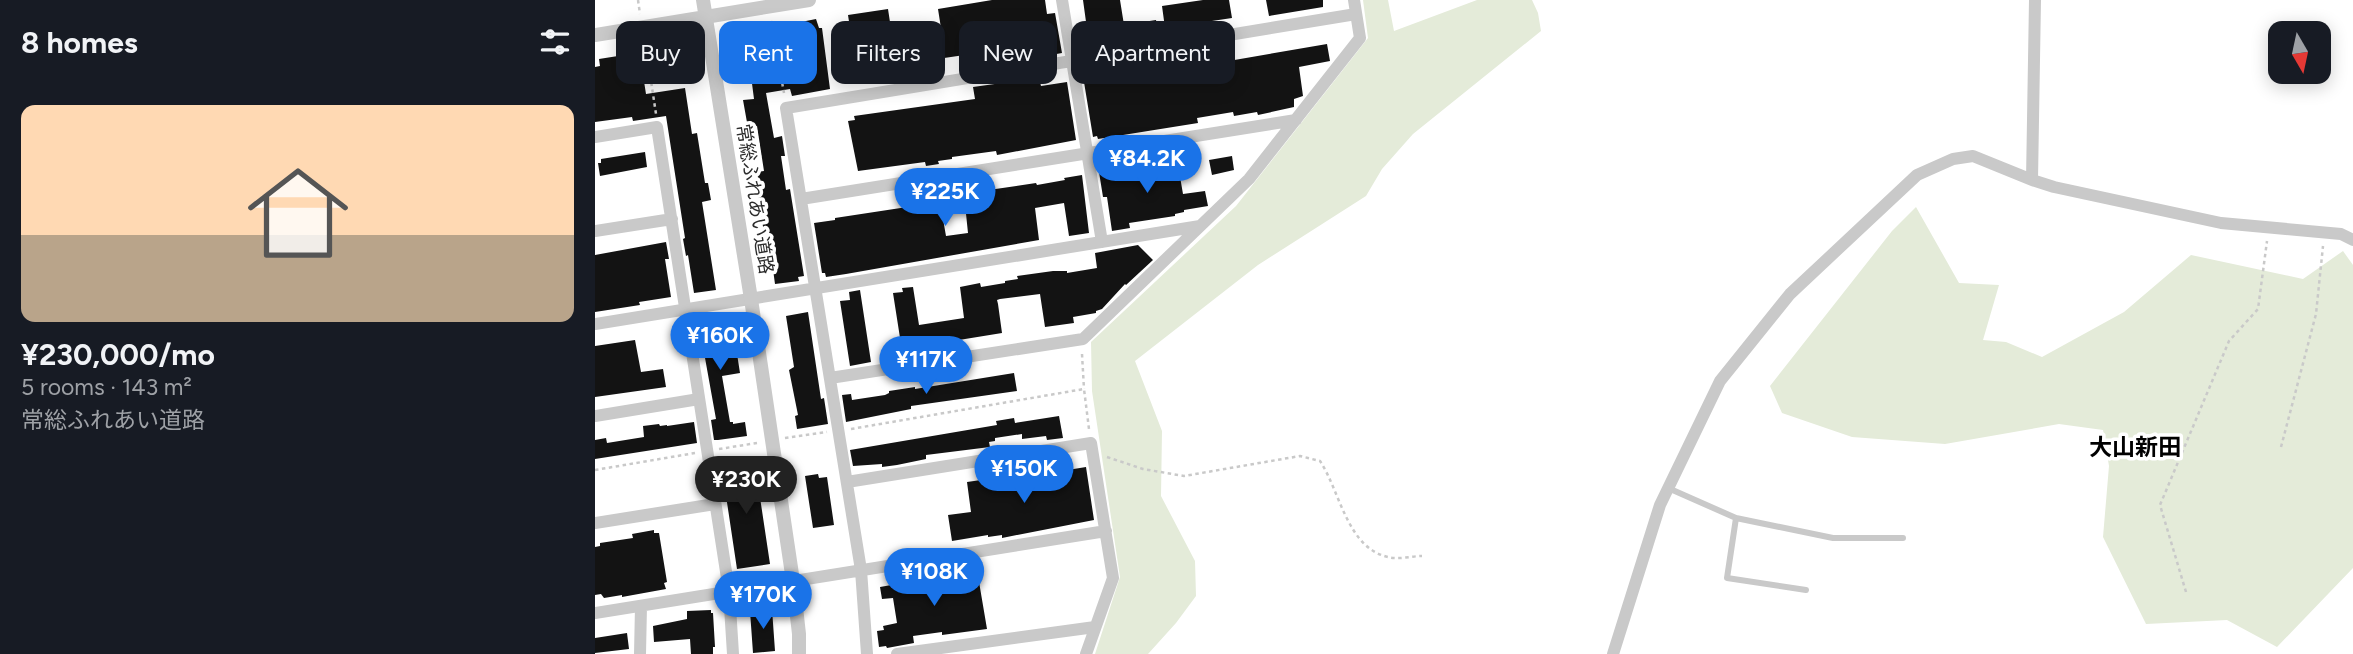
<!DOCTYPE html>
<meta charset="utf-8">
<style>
body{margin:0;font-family:Figtree,"Noto Sans JP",sans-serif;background:#242831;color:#f1f3f6;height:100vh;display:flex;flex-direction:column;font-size:26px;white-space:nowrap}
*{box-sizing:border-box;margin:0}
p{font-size:23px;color:#9ea1a6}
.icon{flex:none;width:38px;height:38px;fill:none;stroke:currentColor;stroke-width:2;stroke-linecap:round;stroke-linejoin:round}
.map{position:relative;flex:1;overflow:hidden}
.drawer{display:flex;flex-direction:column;background:#171b24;width:595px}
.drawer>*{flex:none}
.hud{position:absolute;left:21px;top:21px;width:665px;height:63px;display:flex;gap:14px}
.needle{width:46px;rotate:171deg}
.buttons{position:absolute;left:1673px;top:21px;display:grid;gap:14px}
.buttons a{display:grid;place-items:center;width:63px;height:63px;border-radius:14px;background:#171b24;box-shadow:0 4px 18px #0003;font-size:35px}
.price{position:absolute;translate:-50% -60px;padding:0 16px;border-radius:24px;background:#1a73e8;color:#fff;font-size:23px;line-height:46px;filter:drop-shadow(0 2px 4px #0008)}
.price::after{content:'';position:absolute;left:50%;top:42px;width:21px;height:16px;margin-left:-10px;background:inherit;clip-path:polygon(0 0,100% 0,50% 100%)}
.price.current{background:#222;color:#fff}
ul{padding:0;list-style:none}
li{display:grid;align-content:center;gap:14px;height:371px;padding:0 21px}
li+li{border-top:2px solid #363941}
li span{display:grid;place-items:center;height:217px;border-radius:14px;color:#555}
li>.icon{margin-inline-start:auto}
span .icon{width:126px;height:126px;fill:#fffc;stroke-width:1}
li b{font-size:30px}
h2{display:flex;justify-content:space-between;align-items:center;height:84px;padding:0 21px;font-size:30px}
.chip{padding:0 24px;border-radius:14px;background:#171b24;box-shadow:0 4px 18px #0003;font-size:24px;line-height:63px}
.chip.current{background:#1a73e8;color:#fff}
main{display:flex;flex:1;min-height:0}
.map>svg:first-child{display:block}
.green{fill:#e4ebd9}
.building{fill:#131313}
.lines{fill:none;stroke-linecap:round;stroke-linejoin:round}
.path{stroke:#c9c9c9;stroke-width:2.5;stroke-dasharray:3.5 3.5;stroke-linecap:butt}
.service{stroke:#c9c9c9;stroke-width:6}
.minor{stroke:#c9c9c9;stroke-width:12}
.tertiary{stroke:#c9c9c9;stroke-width:14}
.labels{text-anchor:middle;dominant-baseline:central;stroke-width:7;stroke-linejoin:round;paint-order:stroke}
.street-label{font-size:19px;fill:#2c2c2c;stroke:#fff}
.quarter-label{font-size:23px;font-weight:bold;fill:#000;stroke:#fff}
</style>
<main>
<section class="drawer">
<h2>8 homes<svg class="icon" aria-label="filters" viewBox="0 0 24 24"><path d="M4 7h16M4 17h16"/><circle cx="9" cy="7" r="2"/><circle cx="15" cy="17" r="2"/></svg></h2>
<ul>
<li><span style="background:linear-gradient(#ffd9b3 60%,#b9a48a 0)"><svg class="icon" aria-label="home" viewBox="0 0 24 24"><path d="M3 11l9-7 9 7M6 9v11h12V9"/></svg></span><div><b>¥230,000/mo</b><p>5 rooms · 143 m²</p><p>常総ふれあい道路</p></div></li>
</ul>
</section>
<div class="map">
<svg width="1758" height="654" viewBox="0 0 1758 654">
<rect width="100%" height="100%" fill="#fff"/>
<!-- green -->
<path class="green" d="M768,0h25l6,31 83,-31h55l6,13 3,18 -128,103 -31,35 -16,27 -108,69 -123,96 27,70 -1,65 34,65 1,35 -20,27 -28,31h-53l25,-77 -28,-186 -1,-49 145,-136 132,-168z
M1321,207l43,76 40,2 -16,55 23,2 36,15 82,-45 67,-57 112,24 40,-28 10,14v303l-76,79 -50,-27 -81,4 -43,-87 6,-71 -6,-36 -44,-6 -114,20 -93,-7 -70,-24 -12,-27 122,-155z"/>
<!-- building -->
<path class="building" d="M397,0h53l2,14 8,-1 7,40 -28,5 -1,-9 -47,8 -1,-5 -75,11 -3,-16 36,-6 -5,-32z
M488,0h37l4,25 32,-5 3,17 -80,13 -3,-20 11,-1z
M608,0h26l3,18 -67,10 -3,-22z
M671,0h57v7l-54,9z
M293,9l5,33 -40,6 -5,-33z
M221,19l3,9h3l8,61 -38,7 -2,-7 -24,4 8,45 8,-2 3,20h-4l5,34 4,-1 14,87 -6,1 1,4 -24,3 -4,-29 -3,1 -10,-59h3l-4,-25 7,-1 -7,-45 -9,2 -5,-28 11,-1 -4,-31 9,-2 -4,-23 28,-4 -1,-4 20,-4 -1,-9z
M732,44l3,17 -31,6 4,29 -9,3v8l-36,8 -1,-3 -23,4 -1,-4 -36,6 1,5 -100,16 -1,-3 -4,1 -9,-55 25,-4v3l42,-7 -1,-4 15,-3v5z
M23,56v4l22,-4 6,38 39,-6 7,46 5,-1 8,50h3l3,17 -9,2 14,88 -22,3 -6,-38 -2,1 -3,-17 2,-1 -19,-122 -33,5 -1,-4 -37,5v-55l5,-1 -1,-7z
M444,78l2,8 26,-4 9,58 -79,15 -1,-4 -44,6v2l-14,2 1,3 -13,2 -1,-4 -67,9 -10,-50 7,-1 -1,-4 121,-17 -2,-12z
M50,152l2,15 -47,9 -2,-13h3v-4z
M637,156l2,14 -22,5 -3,-15z
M583,165l5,29 22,-3 3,15 -24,4v2l-9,2v2l-46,7 1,5 -18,3 -5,-34h-4l-4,-25 9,-1v2l43,-7v3z
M487,175l7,58 -20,3 -5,-33 -29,5 4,32 -193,34 -20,3 -1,-4h-3l-8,-50 21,-3v-2l105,-16 6,34 22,-3 -3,-29 5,-1 -2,-10 68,-10 1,2 28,-5 -1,-2z
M71,242l3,17h-4l6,38 -32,5 1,3 -45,7v-57z
M543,245l15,15 -27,25 -1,-1 -23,25 -6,2v2l-23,4 1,6 -29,4 -5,-33 -40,5 -3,1 1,4 4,29 -80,13 2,7 -21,4 -10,-64 10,-1 -1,-4 11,-1 6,38 45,-7 -4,-31 20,-4 1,4 24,-4v-2l13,-2 -1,-3 36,-5h14v2l30,-5 -2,-15z
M265,290l11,72 -21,4 -10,-65 10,-1 -1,-8z
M213,312l13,87 3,-1 4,26 -31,5 -2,-13 3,-1 -9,-45 5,-3 -8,-51z
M129,313l2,17 7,-2 7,45 -18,3 8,46h3v2l12,-2 2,14 -29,4h-4l-3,-20 5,-1 -18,-100 3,-3z
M40,340l6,32 22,-3 3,18 -71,10v-51z
M419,373l3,18 -106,15v3l-65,13 -4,-27 9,-1 1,6 33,-5 4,-2v-2l26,-4v2z
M464,416l4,22 -16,2 -1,-4 -24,3v-5l-27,4v3l-6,1 1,5 -64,8v4l-29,6 -15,2v-3l-29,2 -3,-16 147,-25 -1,-4 18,-3 1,5z
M99,422l3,21 -102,16v-19l11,-2 1,5 37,-6 -1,-11 16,-2 1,2 7,-1v1z
M160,464l15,100 -33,5 -15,-100z
M491,467l8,53 -92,18v-3l-14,2v-2l-36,6 -4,-26 23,-3 -4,-30 70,-10v3z
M223,474l1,4 8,-1 7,48 -21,3 -8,-52z
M59,530v3h5l8,49 -3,1 2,6 -44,8v-2l-18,3 -3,-4 -6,1v-48l5,-1v-3l33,-5 -1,-4z
M382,570l10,59 -45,6v-3l-29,4 1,7 -27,5 -1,-2 -7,1 -2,-16 7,-1 -1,-4 14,-3 -4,-25 -11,1 -2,-12z
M177,609l3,42 -22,2 -3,-42z
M116,610v3h2l2,34h-2v7h-22l-1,-15 -36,3 -1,-16 34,-7v-8z
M32,633l2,16 -34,4v-15z"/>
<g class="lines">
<!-- path -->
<path class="path" d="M43,0l2,14
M176,21l13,72
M50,41l11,73
M487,354l2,35
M256,429l233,-40 5,40
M190,438l42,-6
M1686,447l35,-133 7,-68
M124,449l38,-6
M512,457l36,12 41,7 116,-20 20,5c20,30 27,87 68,96 10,3 24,-1 34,-1
M0,470l100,-17
M1591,592l-26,-87 69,-164 29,-32 9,-68"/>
<!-- service -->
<path class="service" d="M1073,488l68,30 97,20h70
M1141,518l-9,60 79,12"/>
<!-- minor -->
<path class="minor" d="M467,0l40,242
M0,137l62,-10 72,464 4,63
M1437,180l3,-180
M206,199l495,-79
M0,231l77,-12
M0,324l605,-98
M235,378l253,-39 166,-160 111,-141 -6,-38
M0,416l104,-17
M252,482l244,-39 22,135 -27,76
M0,523l120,-19
M0,613l511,-82
M45,654l1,-48
M272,654l-6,-84 -75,-462 570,-94
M302,654l198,-27
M1018,654l47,-149 60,-124 70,-87 127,-119 36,-16 20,-3 59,24 22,7 167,36 120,11 12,6"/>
<!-- tertiary -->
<path class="tertiary" d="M108,0l48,299 42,282 6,53v20
M0,35l214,-35"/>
</g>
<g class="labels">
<!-- street labels -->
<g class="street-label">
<text transform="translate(160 199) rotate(81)">常総ふれあい道路</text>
</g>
<!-- quarter labels -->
<g class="quarter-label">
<text x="1540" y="447">大山新田</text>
</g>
</g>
</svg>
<div class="buttons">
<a><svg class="needle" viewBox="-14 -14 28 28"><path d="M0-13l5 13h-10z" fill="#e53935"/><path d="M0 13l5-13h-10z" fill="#9ea1a6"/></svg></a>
</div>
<b class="price" style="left:552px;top:195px">¥84.2K</b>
<b class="price" style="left:350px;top:228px">¥225K</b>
<b class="price" style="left:125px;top:372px">¥160K</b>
<b class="price" style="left:331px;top:396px">¥117K</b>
<b class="price" style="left:429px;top:505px">¥150K</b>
<b class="price current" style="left:151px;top:516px">¥230K</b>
<b class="price" style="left:339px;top:608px">¥108K</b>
<b class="price" style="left:168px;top:631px">¥170K</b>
<div class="hud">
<a class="chip">Buy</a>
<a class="chip current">Rent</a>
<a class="chip">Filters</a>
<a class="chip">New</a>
<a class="chip">Apartment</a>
</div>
</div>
</main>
